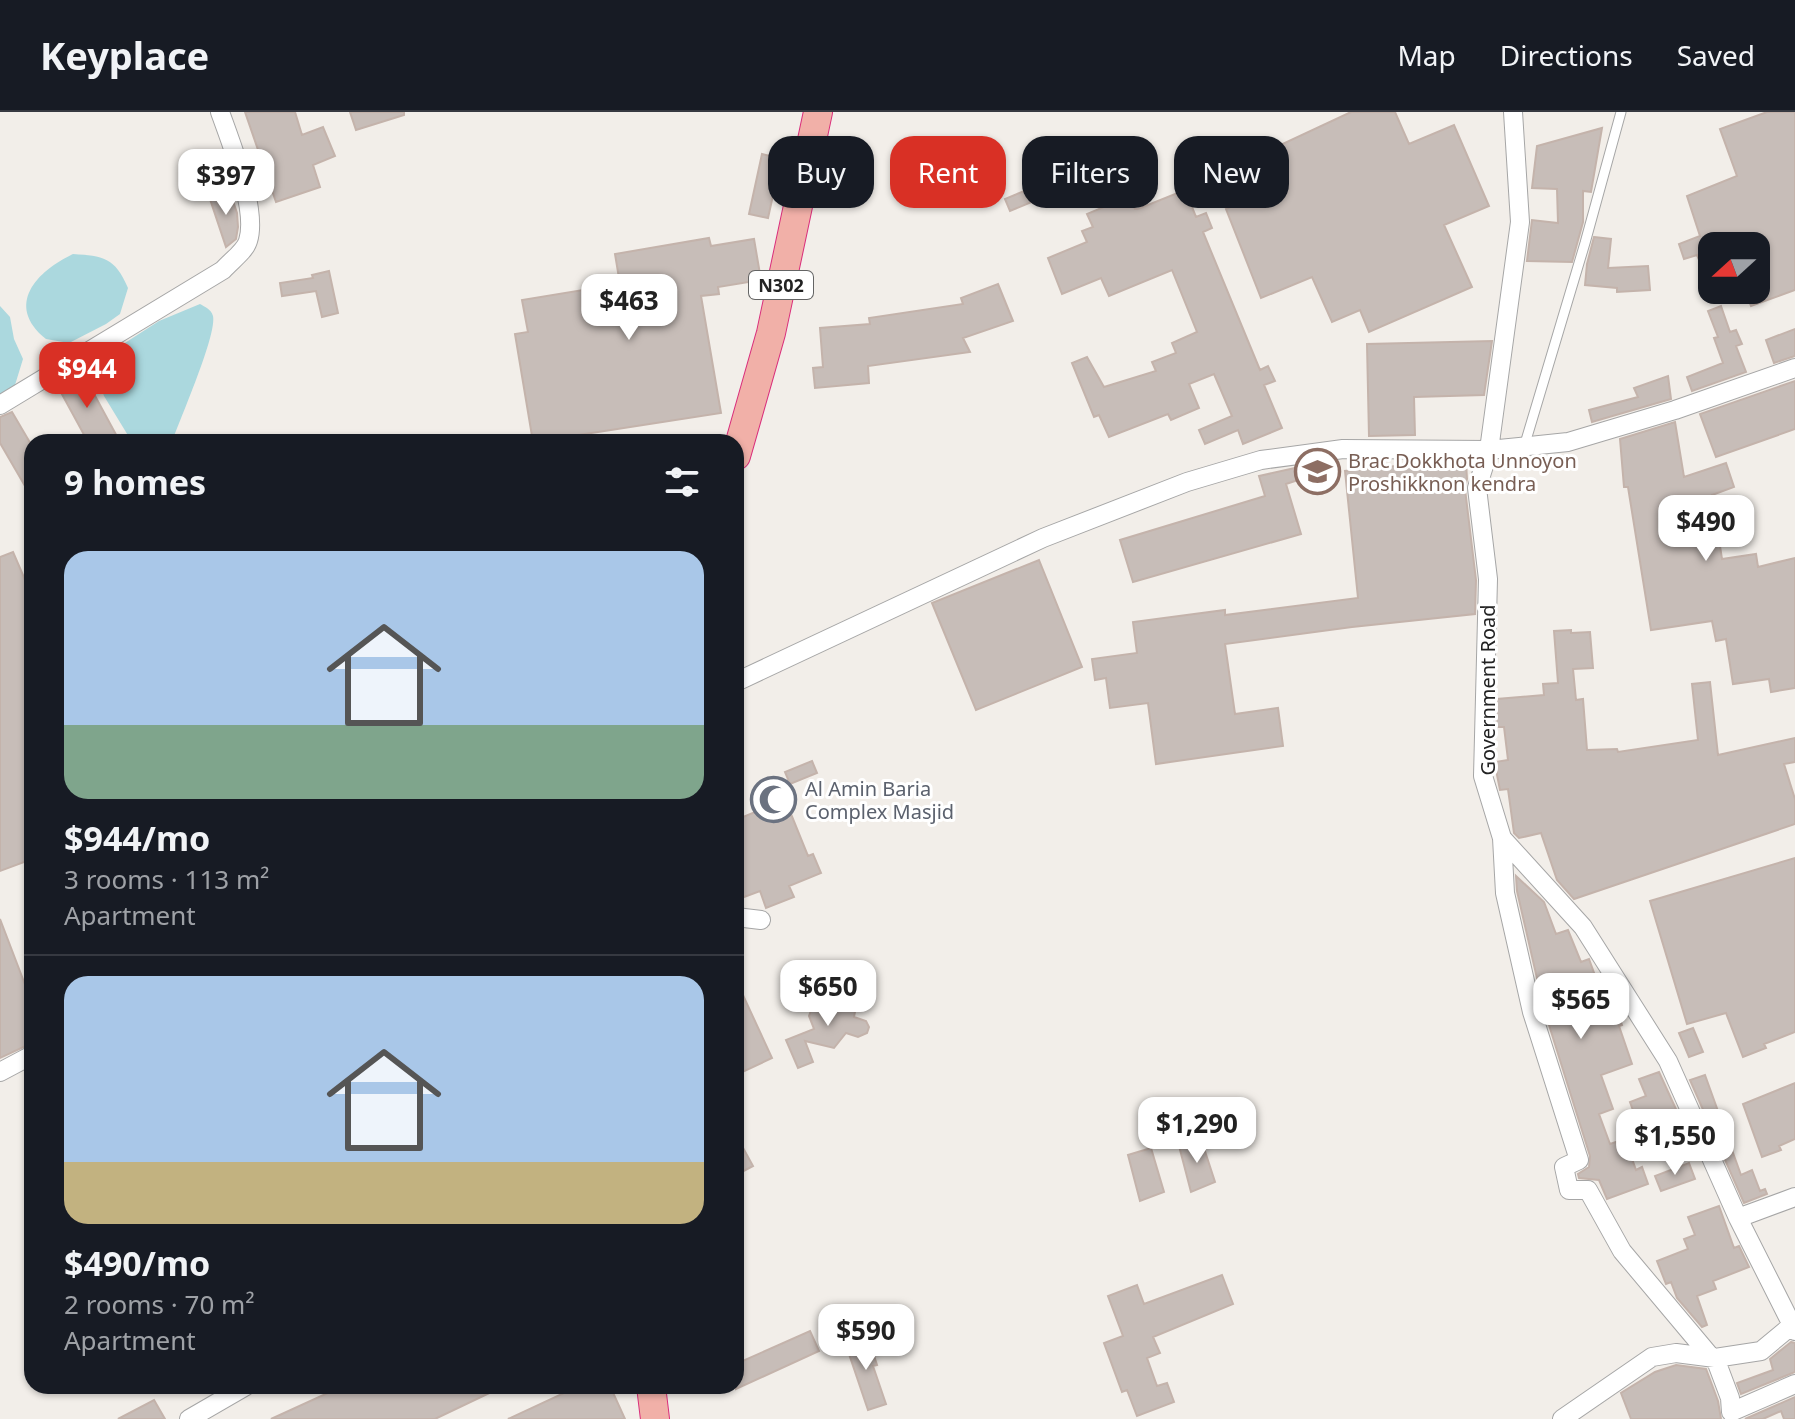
<!DOCTYPE html>
<meta charset="utf-8">
<style>
body{margin:0;font-family:"Noto Sans",sans-serif;background:#20242c;color:#f1f3f6;height:100vh;display:flex;flex-direction:column;font-size:30px;white-space:nowrap}
*{box-sizing:border-box;margin:0}
p{font-size:26px;color:#9ea1a6}
.icon{flex:none;width:44px;height:44px;fill:none;stroke:currentColor;stroke-width:2;stroke-linecap:round;stroke-linejoin:round}
.map{position:relative;flex:1;overflow:hidden}
.sheet{position:absolute;left:24px;top:322px;width:720px;height:960px;display:flex;flex-direction:column;background:#171b24;border-radius:24px;box-shadow:0 2px 6px #0004}
.sheet>*{flex:none}
.hud{position:absolute;left:768px;top:24px;width:760px;height:72px;display:flex;gap:16px}
.needle{width:52px;rotate:249deg}
.controls{position:absolute;left:1698px;top:120px;display:grid;gap:16px}
.controls a{display:grid;place-items:center;width:72px;height:72px;border-radius:16px;background:#171b24;box-shadow:0 2px 6px #0004;font-size:40px}
.price{position:absolute;translate:-50% -68px;padding:0 18px;border-radius:16px;background:#fff;color:#222;font-size:26px;line-height:52px;filter:drop-shadow(0 2px 4px #0008)}
.price::after{content:'';position:absolute;left:50%;top:48px;width:24px;height:18px;margin-left:-12px;background:inherit;clip-path:polygon(0 0,100% 0,50% 100%)}
.price.on{background:#d93025;color:#fff}
ul{padding:0;list-style:none}
li{display:grid;align-content:center;gap:16px;height:424px;padding:0 40px}
li+li{border-top:2px solid #363941}
li span{display:grid;place-items:center;height:248px;border-radius:24px;color:#555}
li>.icon{margin-inline-start:auto}
span .icon{width:144px;height:144px;fill:#fffc;stroke-width:1}
li b{font-size:34px}
h2{display:flex;justify-content:space-between;align-items:center;height:96px;padding:0 40px;font-size:34px}
.pill{padding:0 28px;border-radius:24px;background:#171b24;box-shadow:0 2px 6px #0004;font-size:28px;line-height:72px}
.pill.on{background:#d93025;color:#fff}
header{display:flex;align-items:center;gap:48px;box-sizing:border-box;height:112px;padding:0 40px;background:#171b24;border-bottom:2px solid #363941}
header strong{font-size:38px}
nav{display:flex;gap:44px;margin-inline-start:auto;font-size:28px}
.map>svg:first-child{display:block}
.water{fill:#abd8de}
.building{fill:#c7bdb8;stroke:#c4b3ab;stroke-width:2}
.lines{fill:none;stroke-linecap:round;stroke-linejoin:round}
.service-casing{stroke:#a6a6a6;stroke-width:11}
.minor-casing{stroke:#a6a6a6;stroke-width:20}
.trunk-casing{stroke:#d92d7b;stroke-width:30}
.service{stroke:#fff;stroke-width:9}
.minor{stroke:#fff;stroke-width:18}
.trunk{stroke:#f1b0a8;stroke-width:28}
.labels{text-anchor:middle;dominant-baseline:central;stroke-width:6;stroke-linejoin:round;paint-order:stroke}
.shield{fill:#fff;stroke:#646464;stroke-width:2}
.shield-label{font-size:18px;font-weight:bold;fill:#222}
.education-label{font-size:20px;fill:#785e54;stroke:#fff;text-anchor:start}
.street-label{font-size:20px;fill:#222;stroke:#fff}
.worship-label{font-size:20px;fill:#5b616d;stroke:#fff;text-anchor:start}
</style>
<header>
<strong>Keyplace</strong>
<nav><a>Map</a><a>Directions</a><a>Saved</a></nav>
</header>
<div class="map">
<svg width="1795" height="1307" viewBox="0 0 1795 1307">
<rect width="100%" height="100%" fill="#f2eee9"/>
<!-- water -->
<path class="water" d="M73,142c30,2 42,3 55,34l-8,26 -14,10 -37,19 -23,-4c-42,-34 -9,-68 27,-85z
M200,192c5,3 11,5 13,12 4,19 -33,103 -41,126h-40l-28,-46 -10,-28 6,-9 59,-38z
M0,194l10,11 4,22 9,20 -8,26 -15,9z"/>
<!-- building -->
<path class="building" d="M245,0h50l7,23 21,-8 12,29 -22,9 7,22 -44,15z
M350,0h54v3l-48,15z
M1351,0h44l14,32 45,-19 35,81 -45,19 28,62 -103,45 -9,-22 -28,12 -20,-45 -51,21 -35,-89 18,-8 -16,-37 29,-13 2,4z
M1767,0h28v178l-44,16 -6,-16h11v-44h-44v15l-11,4 -4,-10 -13,4 -5,-15 21,-8 -13,-40 50,-20 -17,-47z
M1602,16l-11,64 -8,-1v31l-11,40 -45,-1 5,-41 26,3 -1,-34 -25,-1 5,-42z
M762,42l19,5 -13,59 -19,-4z
M1034,75l5,12 -29,12 -5,-12z
M1185,78l11,27 10,-4 6,15 -9,4 57,138 8,-4 7,15 -11,4 18,43 -39,16 -5,-14 -33,14 -6,-14 33,-14 -18,-42 -25,10 10,24 -28,12 -3,-6 -59,23 -10,-22 -5,2 -22,-54 15,-6 17,30 52,-16 -4,-9 24,-9 -4,-10 25,-11 -25,-62 -63,26 -8,-18 -39,16 -14,-36 39,-16 -5,-11 11,-4 -6,-13 43,-18 5,13h3z
M230,80l7,21 1,14 -2,12 -10,8 -16,-48z
M1594,125l17,2 -3,29 40,-2 2,24 -33,2v-4l-32,-3 2,-21z
M709,126l2,8 43,-7 7,41 -43,7 1,7 -18,2 20,117 -188,29 -18,-108 13,-2 -6,-32 98,-16 -5,-30z
M329,159l9,42 -16,4 -6,-26 -34,5 -2,-13 33,-5 -1,-3z
M998,172l15,37 -50,17 7,14 -102,14 1,17 -54,5 -2,-20 10,-1 -3,-39 50,-4 -1,-6 94,-14 -2,-6z
M1721,194l9,26 6,-2 6,14 -6,2 10,26 -54,19 -5,-14 36,-14 -9,-25 4,-1 -10,-26z
M1795,217v27l-21,7 -8,-23z
M1492,229l-8,54 -70,2 1,38 -46,1 -2,-92z
M81,258l39,72h-32l-31,-57z
M1668,264l3,23 -79,23 -3,-12 49,-13 -4,-9z
M1795,269v48l-79,28 -16,-43z
M12,300l20,34v52l-32,-55v-26z
M1675,310l9,55 42,-14 8,24 -22,8 10,64 34,-5 2,13 37,-9v130l-24,4 -2,-13 -36,5 -7,-45 -10,2 -4,-20 -61,9 -23,-143h-4l-4,-48z
M1438,350h28l1,17 -2,10 11,91 -1,34 -123,13 -127,17 10,70 43,-6 5,38 -127,18 -8,-61 -38,5 -4,-30 -11,2 -3,-21 45,-6 -4,-31 92,-12v5l133,-17 -13,-127z
M1304,354l3,11 -21,7 15,50 -168,48 -13,-42 145,-44 -6,-20z
M13,440l19,44v263l-32,12v-314z
M1039,448l43,107 -106,43 -44,-107z
M1571,518v3l19,-1 3,36 -20,1 3,31 7,-1 4,51 30,-1 1,3 80,-12 -6,-56 18,-2 8,73 77,-17v24l-11,2 11,35v25l-221,75 -17,-19 -16,-47 -22,5 -5,-5 -6,-44 -8,1 -5,-25v-3l13,-2 -4,-33h-8l1,-28 47,-4 -1,-11 15,-1 -4,-52z
M812,649l5,12 -27,11 -5,-12z
M778,670l30,74 5,-2 8,19 -32,13 5,11 -28,11 -6,-17 -24,9v-80l31,-13 -7,-17z
M1795,746v174l-31,12 2,4 -23,9 -17,-44 -39,11 -37,-123z
M1516,764l28,26 12,32 12,-4 13,32 8,-3 12,33 8,-2 9,14 -3,1 7,20 -3,1 13,38 -31,11 12,34 -14,5 11,30 15,-5 11,31 6,-3 6,17 -41,15 -8,-19 -20,-2 -1,-4 11,-7 1,-11 -46,-147 -27,-118z
M0,807l32,84v40l-32,15z
M736,868l36,78 -36,17z
M849,880l5,3 3,6 -3,16 12,4 3,6 -2,6 -9,4 -12,-4 -12,15 -29,-7 8,21 -15,6 -12,-28 28,-11 -5,-13 3,-8 8,-3 14,5 7,-16z
M1693,916l10,24 -14,5 -10,-24z
M1659,960l37,81 -17,6 -13,-35 -25,8 -11,-30 16,-6 -7,-17z
M1705,963l36,100 11,-5 8,21 5,-2 2,5 -23,9 -54,-123z
M1795,971v56l-16,7 2,4 -19,7 -19,-53z
M736,1023l17,31 -17,9z
M1201,1027l14,43 -24,10 -12,-46z
M1151,1036l13,44 -24,9 -12,-46z
M1689,1051l6,16 -34,12 -6,-15z
M1719,1094l15,42 5,-2 10,21 -36,14 3,8 -19,7 10,29 -5,2 -25,-29 -6,-16 -5,2 -9,-23 31,-12 -4,-10 11,-4 -7,-18z
M1222,1163l11,29 -80,33 7,16 -13,5 10,28 10,-3 7,19 -37,14 -10,-26 -5,2 -18,-49 19,-7 -15,-40 29,-11 7,19z
M810,1219l9,20 -83,38v-25z
M868,1225l9,28 -4,1 13,38 -18,6 -22,-65z
M1791,1230l4,1v29l-54,22 -4,-11 36,-13 -3,-11z
M1676,1253l30,4 12,32 3,18h-90l-10,-26 34,-21z
M343,1274h161l-69,33h-164z
M579,1274h31l15,33h-117z
M1795,1285v22h-11l-3,-8 -18,8h-18z
M154,1288l11,19h-47z"/>
<g class="lines">
<defs>
<path id="service" d="M1524,335l61,-204 36,-131"/>
<path id="minor" d="M1513,0l7,110 -31,228 -12,38 11,91 -5,197 19,62 81,89 85,134 70,157 57,113
M0,293l223,-135c8,-9 22,-19 25,-29 10,-31 -17,-98 -28,-129
M736,570l307,-144 144,-56 74,-22 82,-11 146,1 79,-8 107,-32 120,-42
M1502,726l3,55 27,119 47,148 -15,7 5,23h19l34,61 89,106
M736,805l25,3
M0,960l32,-17
M1738,1106l57,-21
M1715,1246l15,40 1,14 64,-28
M189,1307l57,-33
M1562,1307l90,-62 24,-4 39,5 46,-7 30,-25"/>
<path id="trunk" d="M736,344l35,-123 47,-221
M651,1274l4,33"/>
</defs>
<!-- service casing -->
<use href="#service" class="service-casing"/>
<!-- minor casing -->
<use href="#minor" class="minor-casing"/>
<!-- trunk casing -->
<use href="#trunk" class="trunk-casing"/>
<!-- service -->
<use href="#service" class="service"/>
<!-- minor -->
<use href="#minor" class="minor"/>
<!-- trunk -->
<use href="#trunk" class="trunk"/>
</g>
<!-- icons -->
<defs>
<symbol id="school-ring" viewBox="-11 -11 22 22"><circle r="9.5" fill="#fff" stroke="#8d6e63" stroke-width="1.5"/><path d="M0-5L7-2L0 1L-7-2ZM-4 1L0 2.5L4 1V4Q0 6-4 4Z" fill="#8d6e63"/></symbol>
<symbol id="mosque-ring" viewBox="-11 -11 22 22"><circle r="9.5" fill="#fff" stroke="#6b7280" stroke-width="1.5"/><path d="M3.5-4.9A6 6 0 1 0 3.5 4.9A5 5 0 1 1 3.5-4.9Z" fill="#6b7280"/></symbol>
</defs>
<g fill-rule="evenodd">
<use href="#school-ring" x="1292" y="334" width="51" height="51"/>
<use href="#mosque-ring" x="748" y="662" width="51" height="51"/>
</g>
<g class="labels">
<!-- shield labels -->
<rect class="shield" x="749" y="159" width="64" height="28" rx="6"/>
<g class="shield-label">
<text x="781" y="173">N302</text>
</g>
<!-- education labels -->
<g class="education-label">
<text x="1348" y="348">Brac Dokkhota Unnoyon<tspan x="1348" dy="23">Proshikknon kendra</tspan></text>
</g>
<!-- street labels -->
<g class="street-label">
<text transform="translate(1487 578) rotate(-90)">Government Road</text>
</g>
<!-- worship labels -->
<g class="worship-label">
<text x="805" y="676">Al Amin Baria<tspan x="805" dy="23">Complex Masjid</tspan></text>
</g>
</g>
</svg>
<div class="controls">
<a><svg class="needle" viewBox="-14 -14 28 28"><path d="M0-13l5 13h-10z" fill="#e53935"/><path d="M0 13l5-13h-10z" fill="#9ea1a6"/></svg></a>
</div>
<b class="price" style="left:226px;top:105px">$397</b>
<b class="price" style="left:629px;top:230px">$463</b>
<b class="price on" style="left:87px;top:298px">$944</b>
<b class="price" style="left:1706px;top:451px">$490</b>
<b class="price" style="left:828px;top:916px">$650</b>
<b class="price" style="left:1581px;top:929px">$565</b>
<b class="price" style="left:1197px;top:1053px">$1,290</b>
<b class="price" style="left:1675px;top:1065px">$1,550</b>
<b class="price" style="left:866px;top:1260px">$590</b>
<div class="hud">
<a class="pill">Buy</a>
<a class="pill on">Rent</a>
<a class="pill">Filters</a>
<a class="pill">New</a>
</div>
<section class="sheet">
<h2>9 homes<svg class="icon" aria-label="filters" viewBox="0 0 24 24"><path d="M4 7h16M4 17h16"/><circle cx="9" cy="7" r="2"/><circle cx="15" cy="17" r="2"/></svg></h2>
<ul>
<li><span style="background:linear-gradient(#a9c7e8 70%,#7fa58c 0)"><svg class="icon" aria-label="home" viewBox="0 0 24 24"><path d="M3 11l9-7 9 7M6 9v11h12V9"/></svg></span><div><b>$944/mo</b><p>3 rooms · 113 m²</p><p>Apartment</p></div></li>
<li><span style="background:linear-gradient(#a9c7e8 75%,#c2b280 0)"><svg class="icon" aria-label="home" viewBox="0 0 24 24"><path d="M3 11l9-7 9 7M6 9v11h12V9"/></svg></span><div><b>$490/mo</b><p>2 rooms · 70 m²</p><p>Apartment</p></div></li>
</ul>
</section>
</div>
